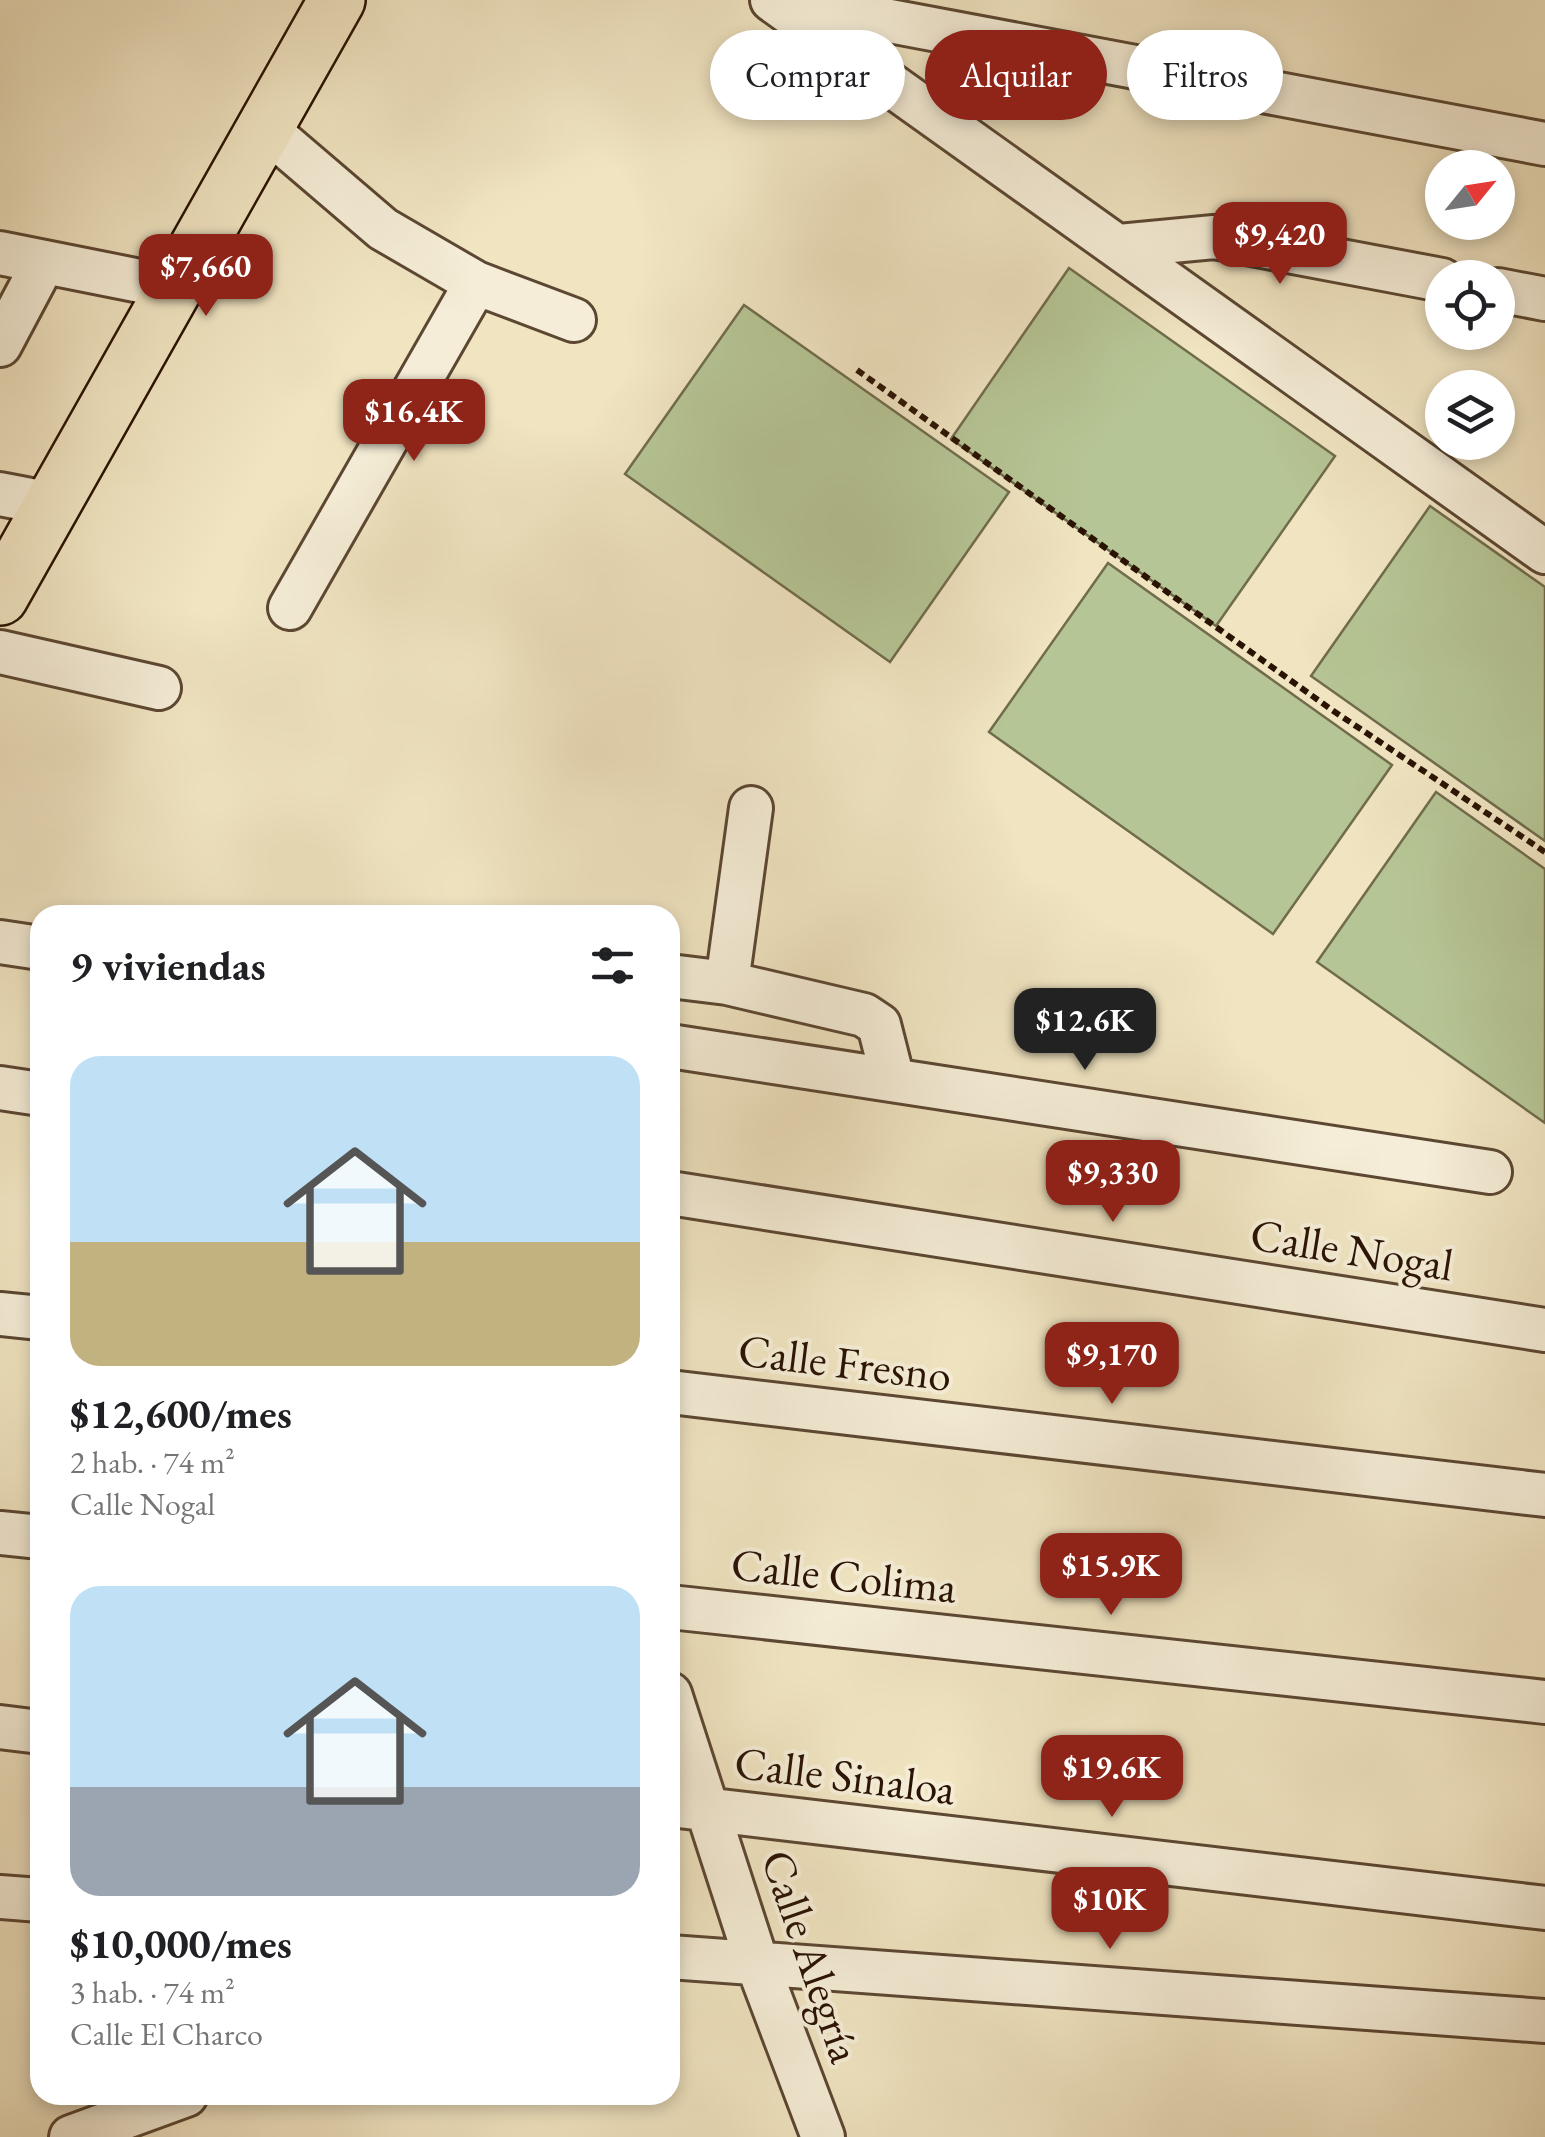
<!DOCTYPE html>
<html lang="es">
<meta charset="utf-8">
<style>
body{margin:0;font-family:"EB Garamond",serif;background:#f6f6f6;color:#202124;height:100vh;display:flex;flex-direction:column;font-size:38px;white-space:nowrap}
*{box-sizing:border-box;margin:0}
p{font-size:32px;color:#757577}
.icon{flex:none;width:55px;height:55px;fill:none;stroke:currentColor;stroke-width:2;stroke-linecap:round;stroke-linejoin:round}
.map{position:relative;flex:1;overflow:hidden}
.sheet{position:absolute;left:30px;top:905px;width:650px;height:1200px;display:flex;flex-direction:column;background:#fff;border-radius:30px;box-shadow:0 5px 15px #0003}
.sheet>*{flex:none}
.top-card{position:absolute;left:710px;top:30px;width:685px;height:90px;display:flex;gap:20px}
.needle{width:65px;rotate:60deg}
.tools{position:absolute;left:1425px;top:150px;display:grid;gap:20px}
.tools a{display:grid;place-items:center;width:90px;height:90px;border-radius:50%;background:#fff;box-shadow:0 5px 15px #0003;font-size:50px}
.price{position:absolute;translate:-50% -85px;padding:0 22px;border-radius:20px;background:#8f2418;color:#fff;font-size:32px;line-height:65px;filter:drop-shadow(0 2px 5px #0008)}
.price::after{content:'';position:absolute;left:50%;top:60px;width:30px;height:22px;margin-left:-15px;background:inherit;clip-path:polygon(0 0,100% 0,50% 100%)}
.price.selected{background:#222;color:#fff}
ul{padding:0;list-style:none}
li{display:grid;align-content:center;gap:20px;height:530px;padding:0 40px}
li span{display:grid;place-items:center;height:310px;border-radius:30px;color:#555}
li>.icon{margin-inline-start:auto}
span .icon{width:180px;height:180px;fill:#fffc;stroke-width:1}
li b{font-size:42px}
h2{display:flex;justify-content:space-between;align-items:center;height:120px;padding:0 40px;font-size:42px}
.tag{padding:0 35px;border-radius:45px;background:#fff;box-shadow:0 5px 15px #0003;font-size:35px;line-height:90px}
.tag.selected{background:#8f2418;color:#fff}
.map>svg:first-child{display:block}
.green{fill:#b6c595;stroke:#706c4c;stroke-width:2.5}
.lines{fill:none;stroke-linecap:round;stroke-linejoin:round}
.minor-casing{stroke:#5c4732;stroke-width:48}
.major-casing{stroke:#2a1303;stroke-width:60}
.path{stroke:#2a1303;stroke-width:6;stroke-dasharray:8 5;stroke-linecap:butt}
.minor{stroke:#f5edd7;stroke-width:42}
.major{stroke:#f0e4c1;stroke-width:55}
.labels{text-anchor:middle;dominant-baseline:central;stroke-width:8;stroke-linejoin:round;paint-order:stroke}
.street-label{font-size:45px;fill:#2a1303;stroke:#f5edd7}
</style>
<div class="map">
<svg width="1545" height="2137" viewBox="0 0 1545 2137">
<rect width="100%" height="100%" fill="#f0e4c1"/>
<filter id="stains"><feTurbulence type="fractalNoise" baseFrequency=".002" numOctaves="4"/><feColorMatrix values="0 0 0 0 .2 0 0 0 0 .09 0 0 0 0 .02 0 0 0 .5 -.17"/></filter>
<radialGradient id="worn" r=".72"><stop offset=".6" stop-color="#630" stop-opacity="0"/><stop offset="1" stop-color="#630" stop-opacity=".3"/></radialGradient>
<!-- green -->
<path class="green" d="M1069,268l266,188 -119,170 -265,-187z
M744,305l265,187 -119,170 -265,-188z
M1430,506l115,81v254l-234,-165z
M1108,563l284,202 -119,169 -284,-202z
M1436,792l109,77v254l-228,-161z"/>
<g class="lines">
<defs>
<path id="minor" d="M772,0l773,552
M794,15l80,3 671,126
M265,128l118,101 93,54 98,37
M1119,246l95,-9 228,43
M0,253l175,35
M1498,290l47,9
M0,345l44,-83
M0,494l52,10
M290,608l186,-325
M0,652l159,36
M0,942l40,6
M670,976l57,7 137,32 15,10 14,55
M727,983l24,-175
M670,1046l820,126
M0,1088l40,6
M670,1193l875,137
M0,1314l40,4
M670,1392l875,103
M0,1533l40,4
M670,1607l875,95
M670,1694l87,269 66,174
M0,1727l40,5
M670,1805l875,103
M0,1897l40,3
M670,1957l875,64
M71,2137l115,-42"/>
<path id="major" d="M0,597l337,-597"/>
</defs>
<!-- minor casing -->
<use href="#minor" class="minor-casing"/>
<!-- major casing -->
<use href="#major" class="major-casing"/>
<!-- path -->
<path class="path" d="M857,370l475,340 213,142"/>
<!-- minor -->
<use href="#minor" class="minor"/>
<!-- major -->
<use href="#major" class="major"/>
</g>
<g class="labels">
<!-- street labels -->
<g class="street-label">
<text transform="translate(1352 1249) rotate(9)">Calle Nogal</text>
<text transform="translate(845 1362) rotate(7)">Calle Fresno</text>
<text transform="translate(844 1575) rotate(6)">Calle Colima</text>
<text transform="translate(845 1775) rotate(7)">Calle Sinaloa</text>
<text transform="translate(812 1956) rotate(71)">Calle Alegría</text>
</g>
</g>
<rect width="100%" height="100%" filter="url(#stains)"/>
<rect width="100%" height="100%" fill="url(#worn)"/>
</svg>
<div class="tools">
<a><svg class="needle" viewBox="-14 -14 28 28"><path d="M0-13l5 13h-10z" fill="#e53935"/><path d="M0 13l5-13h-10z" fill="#757577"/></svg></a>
<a><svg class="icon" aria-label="locate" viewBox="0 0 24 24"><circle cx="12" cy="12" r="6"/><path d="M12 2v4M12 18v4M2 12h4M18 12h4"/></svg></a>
<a><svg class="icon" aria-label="layers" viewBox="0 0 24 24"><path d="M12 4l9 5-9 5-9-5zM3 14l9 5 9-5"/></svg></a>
</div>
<b class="price" style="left:1280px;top:287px">$9,420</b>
<b class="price" style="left:206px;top:319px">$7,660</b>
<b class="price" style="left:414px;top:464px">$16.4K</b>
<b class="price selected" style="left:1085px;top:1073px">$12.6K</b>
<b class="price" style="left:1113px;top:1225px">$9,330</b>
<b class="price" style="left:1112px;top:1407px">$9,170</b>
<b class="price" style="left:1111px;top:1618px">$15.9K</b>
<b class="price" style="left:1112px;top:1820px">$19.6K</b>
<b class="price" style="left:1110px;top:1952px">$10K</b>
<div class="top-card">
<a class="tag">Comprar</a>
<a class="tag selected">Alquilar</a>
<a class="tag">Filtros</a>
</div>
<section class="sheet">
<h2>9 viviendas<svg class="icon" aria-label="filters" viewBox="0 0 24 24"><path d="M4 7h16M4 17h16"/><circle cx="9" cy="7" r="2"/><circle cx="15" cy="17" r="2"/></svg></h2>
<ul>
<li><span style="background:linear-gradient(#bfe0f5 60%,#c2b280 0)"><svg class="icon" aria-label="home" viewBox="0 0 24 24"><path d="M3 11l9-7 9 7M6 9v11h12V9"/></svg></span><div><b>$12,600/mes</b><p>2 hab. · 74 m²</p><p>Calle Nogal</p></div></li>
<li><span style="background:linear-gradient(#bfe0f5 65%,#9aa5b1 0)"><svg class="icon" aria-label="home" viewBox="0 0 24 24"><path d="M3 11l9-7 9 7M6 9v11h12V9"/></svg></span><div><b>$10,000/mes</b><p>3 hab. · 74 m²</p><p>Calle El Charco</p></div></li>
</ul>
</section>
</div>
